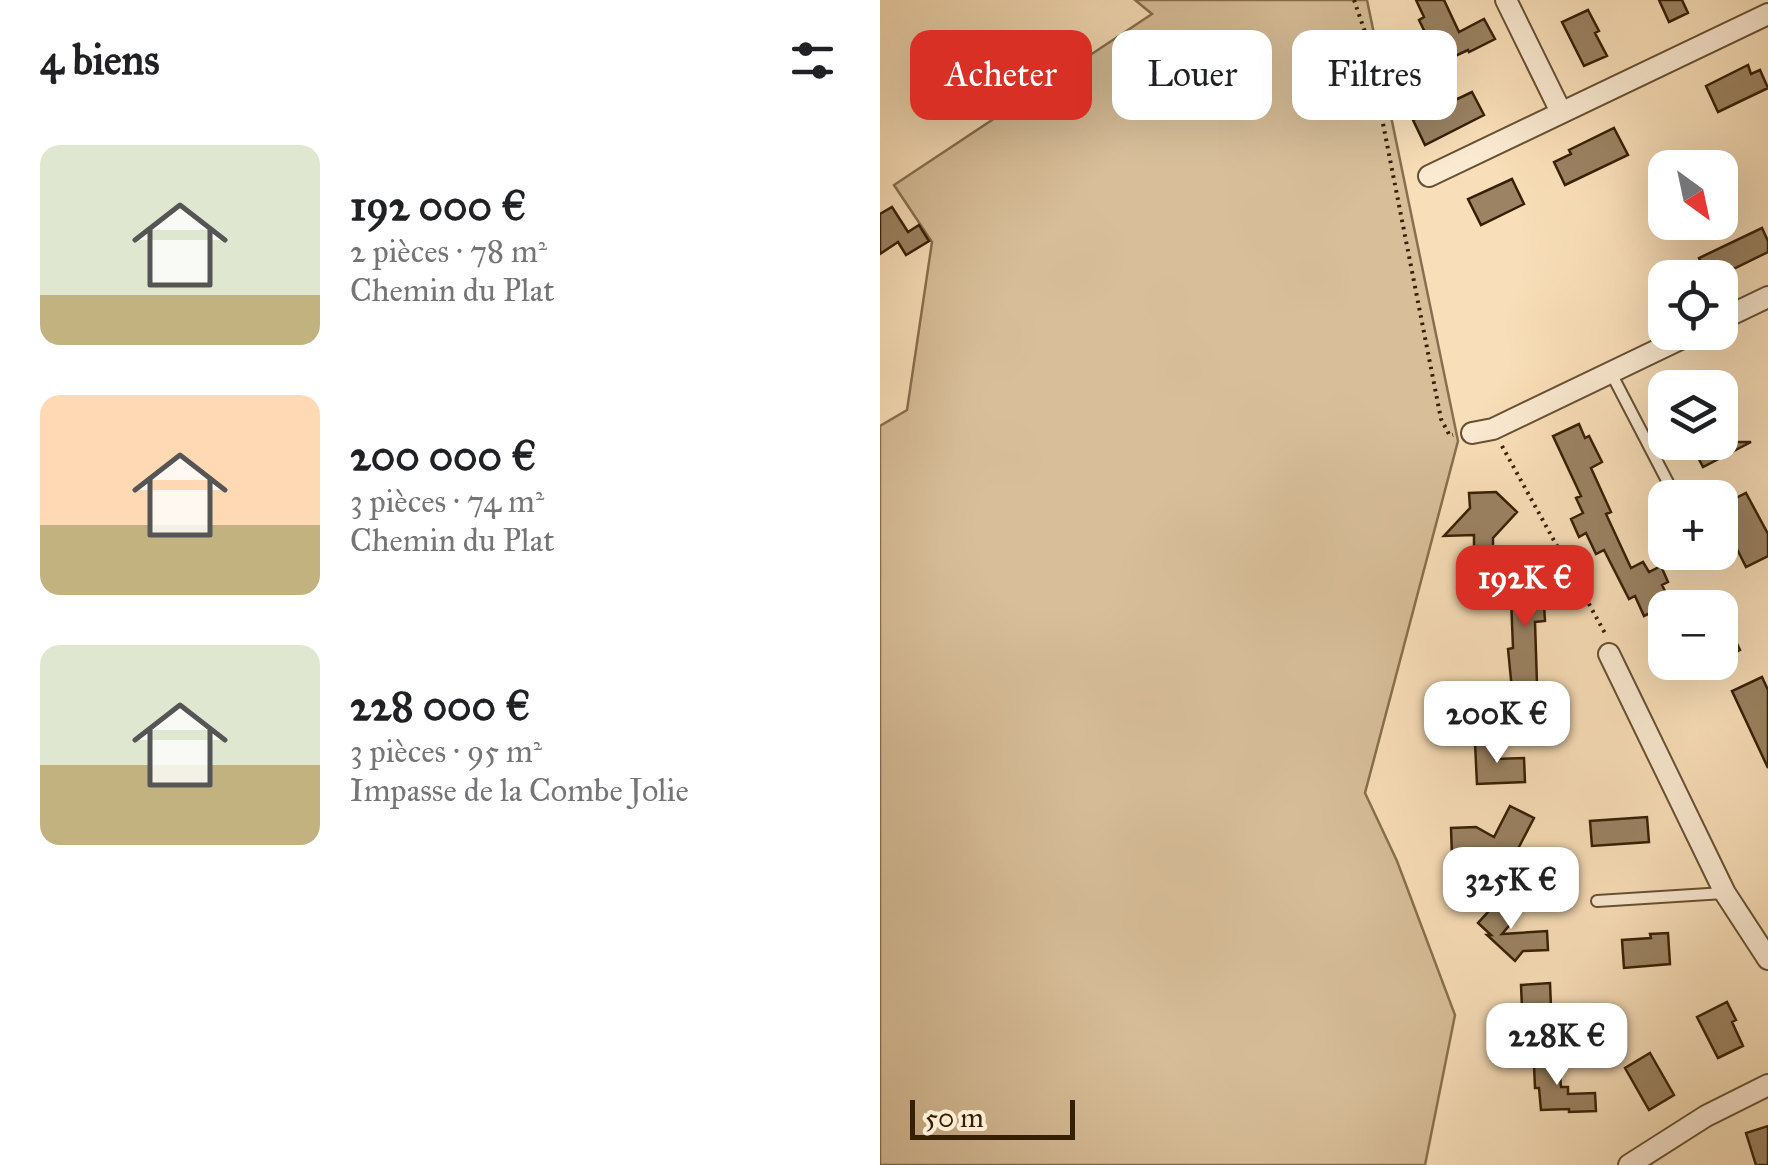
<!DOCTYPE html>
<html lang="fr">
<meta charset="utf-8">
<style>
body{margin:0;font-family:"IM FELL Great Primer",serif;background:#f2f2f2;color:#202124;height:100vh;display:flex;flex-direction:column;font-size:38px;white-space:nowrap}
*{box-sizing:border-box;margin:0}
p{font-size:32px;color:#757577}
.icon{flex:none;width:55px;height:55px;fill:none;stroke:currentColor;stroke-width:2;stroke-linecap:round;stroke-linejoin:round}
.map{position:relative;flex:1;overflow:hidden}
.side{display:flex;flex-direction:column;background:#fff;width:880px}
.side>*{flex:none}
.guide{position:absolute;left:30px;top:30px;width:708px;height:90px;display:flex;gap:20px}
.needle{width:65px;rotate:147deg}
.tools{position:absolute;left:768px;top:150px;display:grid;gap:20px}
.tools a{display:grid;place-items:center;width:90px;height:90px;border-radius:20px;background:#fff;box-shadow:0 10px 40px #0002;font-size:50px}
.scale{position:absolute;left:30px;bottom:25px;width:165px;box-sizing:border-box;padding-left:10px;border:5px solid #362005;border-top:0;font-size:28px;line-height:35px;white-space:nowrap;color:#362005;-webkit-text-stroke:8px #fbead2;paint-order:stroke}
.price{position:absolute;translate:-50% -85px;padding:0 22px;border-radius:20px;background:#fff;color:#222;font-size:32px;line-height:65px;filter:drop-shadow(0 2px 5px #0008)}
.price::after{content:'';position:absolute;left:50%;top:60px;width:30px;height:22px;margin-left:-15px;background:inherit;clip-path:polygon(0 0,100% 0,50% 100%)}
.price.on{background:#d93025;color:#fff}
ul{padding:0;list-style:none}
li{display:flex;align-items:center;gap:30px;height:250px;padding:0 40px}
li span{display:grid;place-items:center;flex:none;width:280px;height:200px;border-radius:20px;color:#555}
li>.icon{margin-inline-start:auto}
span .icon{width:120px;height:120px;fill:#fffc;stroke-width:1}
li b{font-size:42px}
h2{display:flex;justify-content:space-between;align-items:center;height:120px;padding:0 40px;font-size:42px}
.tag{padding:0 35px;border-radius:20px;background:#fff;box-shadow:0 10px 40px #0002;font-size:35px;line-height:90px}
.tag.on{background:#d93025;color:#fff}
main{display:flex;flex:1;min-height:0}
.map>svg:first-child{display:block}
.green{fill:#d8bf9a;stroke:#877050;stroke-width:2.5}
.building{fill:#9b8363;stroke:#362005;stroke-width:2.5}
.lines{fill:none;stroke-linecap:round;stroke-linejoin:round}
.service-casing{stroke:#675032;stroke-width:14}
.minor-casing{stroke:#675032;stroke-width:24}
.path{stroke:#362005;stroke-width:4;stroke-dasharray:2.5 5;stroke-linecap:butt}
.service{stroke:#fbead2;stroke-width:10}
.minor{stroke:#fbead2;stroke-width:20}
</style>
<main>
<section class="side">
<h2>4 biens<svg class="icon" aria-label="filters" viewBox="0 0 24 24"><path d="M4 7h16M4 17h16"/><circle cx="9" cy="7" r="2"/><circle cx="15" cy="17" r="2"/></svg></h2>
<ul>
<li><span style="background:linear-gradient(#dfe7d0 75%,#c2b280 0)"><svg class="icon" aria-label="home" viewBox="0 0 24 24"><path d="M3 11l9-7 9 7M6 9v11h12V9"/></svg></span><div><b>192 000 €</b><p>2 pièces · 78 m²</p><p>Chemin du Plat</p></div></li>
<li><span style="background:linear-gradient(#ffd9b3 65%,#c2b280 0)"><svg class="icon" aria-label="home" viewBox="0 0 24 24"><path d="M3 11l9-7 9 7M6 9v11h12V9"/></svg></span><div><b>200 000 €</b><p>3 pièces · 74 m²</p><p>Chemin du Plat</p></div></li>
<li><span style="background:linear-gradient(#dfe7d0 60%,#c2b280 0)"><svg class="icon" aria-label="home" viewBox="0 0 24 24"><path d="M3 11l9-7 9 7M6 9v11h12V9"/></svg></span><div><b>228 000 €</b><p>3 pièces · 95 m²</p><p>Impasse de la Combe Jolie</p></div></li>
</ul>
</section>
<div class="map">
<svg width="888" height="1165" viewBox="0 0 888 1165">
<rect width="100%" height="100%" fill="#f9dfb9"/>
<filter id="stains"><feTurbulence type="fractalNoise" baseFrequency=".002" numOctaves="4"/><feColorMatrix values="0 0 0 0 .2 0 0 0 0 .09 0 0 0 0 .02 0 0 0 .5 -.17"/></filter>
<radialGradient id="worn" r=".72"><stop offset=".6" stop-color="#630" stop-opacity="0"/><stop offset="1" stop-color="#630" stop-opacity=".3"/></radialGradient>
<!-- green -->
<path class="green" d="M255,0h232l91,441 -93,352 32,68 58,154 -30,150h-545v-739l27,-16 25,-168 -38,-57 258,-171z"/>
<!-- building -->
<path class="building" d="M536,0h28l15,32 25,-13 11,20 -26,13 -1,-2 -28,13 -21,-43 5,-3z
M779,0h23l6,13 -19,9z
M708,10l11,21 -4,2 12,23 -23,10 -22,-44z
M868,65l3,9 9,-4 8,18 -50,24 -12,-26z
M592,92l12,23 -59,30 -12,-25z
M734,128l14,27 -63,30 -11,-23 17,-8 -2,-4z
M632,179l12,25 -43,21 -13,-26z
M12,207l16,25 11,-7 10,16 -23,14 -8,-13 -18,12v-40z
M882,228l6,13v11l-53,26h-6l-10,-20z
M699,424l6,14 4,-2 13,26 -11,6 20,44 -5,2 25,54 12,-6 6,10 12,-6 7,16 -6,3 9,18 -27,13 -9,-20 -6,3 -25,-49 -8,4 -10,-21 -7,4 -8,-18 12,-6 -7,-15 5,-2 -28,-60z
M810,442h61l-48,25z
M616,492l21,20 -24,26v9l-19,1v-13l-30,1 26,-28 -1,-15z
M866,493l22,41v22l-22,11 -20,-40 6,-2 -10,-20z
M662,572l3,49 -10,1 2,62h-2l1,15 -23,1 -5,-51 5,-1 -2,-50h-5l-2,-24z
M840,609l20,41 -20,10z
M882,677l6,13v78l-36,-77z
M615,742v17l29,-1 1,24 -48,2 -2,-41z
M630,806l24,12 -27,52h-8l-26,-13h-21l-1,-29 25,-1 18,10z
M767,817l2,25 -57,4 -2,-25z
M621,898l18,16 -17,20 45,-3 1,19 -25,1 -8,10 -28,-26h4l-13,-12z
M788,933l2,31 -46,4 -2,-28 29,-2 -1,-4z
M670,983l2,48 -29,1 -2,-47z
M847,1002l9,18 -4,2 11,24 -25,12 -21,-41z
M653,1041l20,23h6l2,23h7v7l27,-1 1,18 -27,1v-3l-28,1 -2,-22h-4z
M770,1053l24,42 -25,15 -24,-42z
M888,1126v39h-12l-10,-32z"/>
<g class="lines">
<defs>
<path id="service" d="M731,373l64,123
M717,901l127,-8"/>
<path id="minor" d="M626,0l55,112
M549,176l339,-162
M840,320l48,-23
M592,433l21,-4 202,-97
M729,654l116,239 43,66
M749,1165l77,-49 62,-31"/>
</defs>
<!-- service casing -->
<use href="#service" class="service-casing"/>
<!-- minor casing -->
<use href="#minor" class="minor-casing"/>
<!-- path -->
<path class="path" d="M474,0l11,32 76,387 9,17 3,-1
M622,446l104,189"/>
<!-- service -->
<use href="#service" class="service"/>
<!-- minor -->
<use href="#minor" class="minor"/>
</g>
<rect width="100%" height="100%" filter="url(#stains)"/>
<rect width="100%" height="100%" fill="url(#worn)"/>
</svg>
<div class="tools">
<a><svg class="needle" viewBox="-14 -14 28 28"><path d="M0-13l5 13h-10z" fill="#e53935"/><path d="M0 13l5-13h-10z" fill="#757577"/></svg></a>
<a><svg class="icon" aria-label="locate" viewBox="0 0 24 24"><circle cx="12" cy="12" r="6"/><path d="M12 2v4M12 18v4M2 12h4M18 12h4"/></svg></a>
<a><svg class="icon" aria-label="layers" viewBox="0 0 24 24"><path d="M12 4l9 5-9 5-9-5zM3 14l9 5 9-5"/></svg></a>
<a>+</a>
<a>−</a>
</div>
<div class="scale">50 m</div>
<b class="price on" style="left:645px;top:630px">192K €</b>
<b class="price" style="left:617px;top:766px">200K €</b>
<b class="price" style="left:631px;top:932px">325K €</b>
<b class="price" style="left:677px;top:1088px">228K €</b>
<div class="guide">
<a class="tag on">Acheter</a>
<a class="tag">Louer</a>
<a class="tag">Filtres</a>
</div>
</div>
</main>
